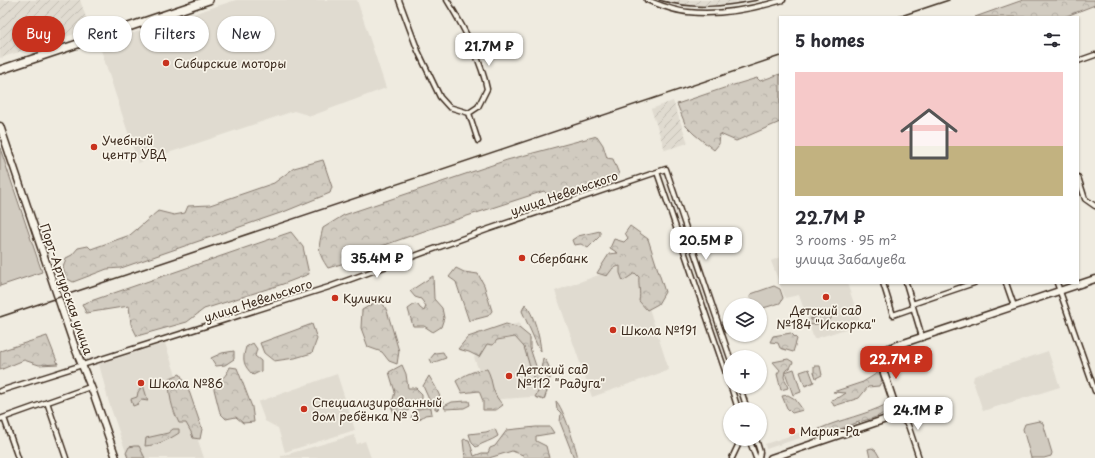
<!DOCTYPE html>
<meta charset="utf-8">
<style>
body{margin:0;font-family:"Playpen Sans",sans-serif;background:#f2f2f3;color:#2b2b33;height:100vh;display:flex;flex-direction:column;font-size:15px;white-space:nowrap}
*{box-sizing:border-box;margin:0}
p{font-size:13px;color:#7c7c81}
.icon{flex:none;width:22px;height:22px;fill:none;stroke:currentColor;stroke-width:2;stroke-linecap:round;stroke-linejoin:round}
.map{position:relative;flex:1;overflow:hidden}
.details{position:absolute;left:779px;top:16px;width:300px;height:268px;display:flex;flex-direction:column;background:#fff;border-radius:0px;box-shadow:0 1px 3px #0004}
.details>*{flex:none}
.banner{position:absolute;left:12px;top:16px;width:380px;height:36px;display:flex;gap:8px}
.tools{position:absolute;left:723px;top:298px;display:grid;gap:8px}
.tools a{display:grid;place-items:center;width:44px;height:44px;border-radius:50%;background:#fff;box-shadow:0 1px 3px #0004;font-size:20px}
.price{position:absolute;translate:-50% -34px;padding:0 9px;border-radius:8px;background:#fff;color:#222;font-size:13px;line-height:26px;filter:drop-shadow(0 1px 2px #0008)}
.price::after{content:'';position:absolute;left:50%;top:24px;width:12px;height:9px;margin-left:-6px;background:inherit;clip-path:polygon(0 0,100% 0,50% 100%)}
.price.selected{background:#c8321e;color:#fff}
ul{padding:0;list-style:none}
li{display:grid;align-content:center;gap:8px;height:212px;padding:0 16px}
li span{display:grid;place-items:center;height:124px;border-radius:0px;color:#555}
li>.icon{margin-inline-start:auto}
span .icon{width:72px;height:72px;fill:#fffc;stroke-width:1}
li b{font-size:17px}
h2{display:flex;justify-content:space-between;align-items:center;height:48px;padding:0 16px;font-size:17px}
.tag{padding:0 14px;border-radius:18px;background:#fff;box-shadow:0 1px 3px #0004;font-size:14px;line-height:36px}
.tag.selected{background:#c8321e;color:#fff}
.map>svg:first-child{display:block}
.built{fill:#e0dbd0}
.industrial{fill:url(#industrial-furrows)}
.forest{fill:url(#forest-crowns);stroke:#867a6f}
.park{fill:#d1cbc0;stroke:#867a6f}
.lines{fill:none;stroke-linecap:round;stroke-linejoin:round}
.street-casing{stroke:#3b2a1e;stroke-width:7}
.secondary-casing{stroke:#3b2a1e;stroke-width:9}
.primary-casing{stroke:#3b2a1e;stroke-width:10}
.street{stroke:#f7f3e8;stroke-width:4}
.secondary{stroke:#f7f3e8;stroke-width:6}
.primary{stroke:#f7f3e8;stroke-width:7}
.rail{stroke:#3b2a1e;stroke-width:1.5}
.poi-dot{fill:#c8321e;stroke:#f7f3e8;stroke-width:1.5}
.labels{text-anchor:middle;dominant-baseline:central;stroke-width:3.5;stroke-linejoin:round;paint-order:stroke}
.poi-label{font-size:12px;fill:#3b2a1e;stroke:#f7f3e8;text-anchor:start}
.street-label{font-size:12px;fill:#3b2a1e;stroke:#f7f3e8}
</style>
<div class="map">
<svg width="1095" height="458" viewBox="0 0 1095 458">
<defs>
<pattern id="industrial-furrows" width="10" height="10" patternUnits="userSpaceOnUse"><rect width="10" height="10" fill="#e0dbd0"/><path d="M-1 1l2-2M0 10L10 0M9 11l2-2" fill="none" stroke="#c1bcb2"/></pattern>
<pattern id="forest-crowns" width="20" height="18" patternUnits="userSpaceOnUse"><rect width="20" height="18" fill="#d1cbc0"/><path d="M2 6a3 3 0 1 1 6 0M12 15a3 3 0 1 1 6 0" fill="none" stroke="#b4aea5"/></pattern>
</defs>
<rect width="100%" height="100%" fill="#efebe0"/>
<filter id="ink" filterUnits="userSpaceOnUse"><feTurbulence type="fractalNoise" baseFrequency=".025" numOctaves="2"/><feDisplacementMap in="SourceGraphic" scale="8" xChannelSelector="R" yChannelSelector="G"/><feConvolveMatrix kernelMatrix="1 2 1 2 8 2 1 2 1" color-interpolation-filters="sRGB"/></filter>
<g filter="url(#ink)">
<!-- built -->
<path class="built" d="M236,0h121l29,88 -75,28 -17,-5 -156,52 -39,-119z
M780,257v26h67l14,41 -47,15 -15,-44 -14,3 -14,-37z
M634,262l35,108 -77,27 -37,-106z
M519,323l25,73 -55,4 -15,-43 5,-1 -6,-20z
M165,343l39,115h-76l-19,-55 -10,-39z
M1048,351l12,36 -77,24 -10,-30 1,-5z
M337,374l18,56 -70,22 -7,-24 -13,-7 -7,-19z
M804,431l2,5 -40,13 -1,-5z
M354,435l3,9 8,-3 6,17h-90v-2z"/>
<!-- industrial -->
<path class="industrial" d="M0,0h80l10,29 -90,29z
M668,0h78l-23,4 -18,2 -22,-2z
M673,101l15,42 -23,7 -14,-41z"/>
<!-- forest -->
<path class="forest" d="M1023,0h72v5l-31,12h-89z
M780,74v48l-44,19 -16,-7 -1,10 -5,6 -20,-16 -8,-8 -9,-22 50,-17 30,-9 3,3z
M597,136l6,9 4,13 6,1 6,15 -3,6 -63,20 -9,-9 -86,28 -93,33 -1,-1 -3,1v6l-33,10c-11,-16 -10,-20 -5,-40l21,-13 163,-55z
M323,160l9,27 -2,6 -44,18 -165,57 -14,1 -34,13 -7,-4 -3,-10 3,-10 6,-3 6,-7 10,-2 3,3 39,-14 28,-24 16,4 11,-2 3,-7 22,-1 64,-22 20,-15z
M630,226l18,13 17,53 -7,12 -11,6 -8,-9c2,-9 -1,-15 0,-24l-4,-4 -12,8 -3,-8v-7l-7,2 -6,8 -10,-3 12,-19 9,-1 -8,-5 4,-9 10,3 4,-4 -3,-5z
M600,231v5l-12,12 -7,-4 -7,1 -2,-5 6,-4z
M291,232l12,15 6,27 -26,10 -79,25 -17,13 -50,14 -6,-12 -2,-18 -43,7 -4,-9z
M456,268l8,4 14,2 6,11 8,26 -4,5 -19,5 -13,-39 -7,-5z
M433,276l1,23 8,9 2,10 -3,9 -8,5 -9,-6h-11l-5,-17 7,-5 3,1 2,3 4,3 2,-5 -5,-7 -6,-2 -5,-6z
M376,302h6l5,9 12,40 -2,13 -8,-3 -7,-9 -14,-5 -7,-19 1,-18z
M525,304c9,10 15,34 16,47l-4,-6 -15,-34z
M832,313l-1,6c-7,4 -13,5 -21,6l1,-7z
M312,324l5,15 -5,14 -17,5 -21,3 -10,-8 -4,-10z
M506,324l13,4 11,9v11l10,30 8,10 -4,12 -9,-3 4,-7 -5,-10 -10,-33 -9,-10 -18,3 -4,5 -6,-1 -8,13 -10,-5 -11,-3 10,-12z
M791,333l6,6 -4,13 -13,-4 -2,-5 -8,-1 3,-6z
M47,336l11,28 -19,1 -15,-5 -24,10v-19z
M253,343l4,6 -2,7 6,5v10l-8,4c-10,-10 -11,-15 -7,-28z
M234,351v8l-9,6 -9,1 -5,-8 11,-5z
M443,352l3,6 -14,5 -2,-4 5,-6z
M543,358c6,5 8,13 7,21h-3l-6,-10z
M788,359l5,3 -3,6 -5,3 -1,6 4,11 -7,2 -4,-16 3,-4 -7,-8z
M402,365l4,9 2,14h8l6,6v8h-9l-5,9 -14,2 -3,-7 4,-14 -6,-20z
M814,366h6l2,9 -6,3 -2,-6z
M230,367l7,1 15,39 2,15 -11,1 -7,-6 -10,2 -6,-6 -7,-28c9,-5 13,-9 17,-18z
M487,369c4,7 4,12 6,19 2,7 5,12 10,17l-7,5h-13v-9l-4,-10 -17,2 -6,-12c10,-7 19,-11 31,-12z
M879,372l3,8 -3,6 -11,1 -9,11 -25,8 -3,-6 9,-3 6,-4 -13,-1 30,-10z
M180,374l8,14 14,41 -2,10 -7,-1 -2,-6 -5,-9h-7c-7,-14 -11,-29 -9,-45z
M429,376l6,10 8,17 -6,7 -5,-4 -9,-20z
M143,385l5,16 -7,-1 -3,4 -5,2 -2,-7 6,-2 1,-5z
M788,395l7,4 8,11 -11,3 -5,-5 -5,-12z
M466,401h3l1,4 -6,3 -19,1 -1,-3 8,-4z
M556,401c7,6 20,47 22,57h-4l-14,-36 1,-9 -4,-4z
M887,404l-1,7c-9,8 -19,8 -30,12 -11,4 -22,9 -33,12l-4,-6c22,-10 47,-14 68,-25z
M424,408h7l1,6 -7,1 -8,6 -6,-3 3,-8z
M536,427h14l4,6 -18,3v5l10,5 3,12h-25l-1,-3 -11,-4 -23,7h-24l-2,-18 2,-1 4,1 5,16 8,-3h6l2,-5 5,-2 12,-16z
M173,429h6v4c-11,7 -21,12 -34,13l1,-8 22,-5z
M495,429l3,7c-7,5 -14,6 -22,11l-4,-4 -3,-9 17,-2z
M134,446h5l6,12h-17l-2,-5 3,-6z
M872,448l4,3 4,7h-10l-2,-9z"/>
<!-- park -->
<path class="park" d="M0,148l42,124 -42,14z
M774,286l6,3 3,9 -3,5 -20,6v-4h-8l-2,-8 1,-3z
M794,369l7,23 -8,3 -8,-23z
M809,369l5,13 -9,4 -5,-14z
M1039,421l4,2 9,30 -1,3 -7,2h-13l-8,-29 2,-5z"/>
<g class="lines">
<defs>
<path id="street" d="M399,0l19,51 22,46 9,10 20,6
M447,0c16,26 34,59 40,89l-9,18 -9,6 9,28
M647,0c13,5 27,11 41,12 32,4 65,-3 95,-12
M1078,61l17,-6
M657,172l73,213
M1078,177l7,22 10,7
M883,283l10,32 20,-7
M906,283l16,54
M1006,283l8,23
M1057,283l38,108
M912,304l62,-21
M731,387l7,22
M740,387l7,22
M0,391l329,-104 160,-58 177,-60 64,189
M47,402l19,56
M898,415l10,10 11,33
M4,418l14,40
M0,419l90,-32
M749,439l7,19
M756,439l4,13 -1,6
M732,458l9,-19"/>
<path id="secondary" d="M0,126l75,222 18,44 23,66
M771,458l127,-43 -21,-63 218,-73"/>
<path id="primary" d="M0,70l209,-70"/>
</defs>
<!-- street casing -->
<use href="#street" class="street-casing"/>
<!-- secondary casing -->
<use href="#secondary" class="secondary-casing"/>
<!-- primary casing -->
<use href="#primary" class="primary-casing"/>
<!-- street -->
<use href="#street" class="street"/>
<!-- secondary -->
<use href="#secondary" class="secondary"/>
<!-- primary -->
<use href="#primary" class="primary"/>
<!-- rail -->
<path class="rail" d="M659,0c34,10 64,7 99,0
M898,17l51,-17
M0,317l780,-261"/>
</g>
</g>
<!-- markers -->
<g class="poi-dot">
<circle cx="166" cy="63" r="4"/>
<circle cx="94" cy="147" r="4"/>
<circle cx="522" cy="258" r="4"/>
<circle cx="826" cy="297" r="4"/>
<circle cx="335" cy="298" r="4"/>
<circle cx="613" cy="330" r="4"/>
<circle cx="509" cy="376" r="4"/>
<circle cx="141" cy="383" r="4"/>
<circle cx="304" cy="409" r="4"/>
<circle cx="792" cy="431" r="4"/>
</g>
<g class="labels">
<!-- poi labels -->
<g class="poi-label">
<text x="174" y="63">Сибирские моторы</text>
<text x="102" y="140">Учебный<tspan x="102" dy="14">центр УВД</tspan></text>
<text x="530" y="258">Сбербанк</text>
<text x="343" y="298">Кулички</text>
<text x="826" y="310" text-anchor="middle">Детский сад<tspan x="826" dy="14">№184 "Искорка"</tspan></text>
<text x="621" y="330">Школа №191</text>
<text x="517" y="369">Детский сад<tspan x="517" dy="14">№112 "Радуга"</tspan></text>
<text x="149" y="383">Школа №86</text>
<text x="312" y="402">Специализированный<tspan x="312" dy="14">дом ребёнка № 3</tspan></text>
<text x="800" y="431">Мария-Ра</text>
</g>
<!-- street labels -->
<g class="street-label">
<text transform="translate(564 193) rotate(-19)">улица Невельского</text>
<text transform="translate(67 289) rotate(71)">Порт-Артурская улица</text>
<text transform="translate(258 300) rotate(-18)">улица Невельского</text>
</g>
</g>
</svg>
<div class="tools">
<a><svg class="icon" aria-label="layers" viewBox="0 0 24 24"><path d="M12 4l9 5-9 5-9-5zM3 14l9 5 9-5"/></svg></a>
<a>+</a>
<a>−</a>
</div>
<b class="price" style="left:489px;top:67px">21.7M ₽</b>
<b class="price" style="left:706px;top:261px">20.5M ₽</b>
<b class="price" style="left:377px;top:279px">35.4M ₽</b>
<b class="price selected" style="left:896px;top:380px">22.7M ₽</b>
<b class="price" style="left:918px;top:431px">24.1M ₽</b>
<div class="banner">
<a class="tag selected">Buy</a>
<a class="tag">Rent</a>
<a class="tag">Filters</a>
<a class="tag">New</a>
</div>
<section class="details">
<h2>5 homes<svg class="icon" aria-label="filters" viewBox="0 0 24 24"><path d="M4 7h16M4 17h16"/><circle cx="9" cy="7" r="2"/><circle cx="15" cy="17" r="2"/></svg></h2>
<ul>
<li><span style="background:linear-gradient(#f6c9c9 60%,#c2b280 0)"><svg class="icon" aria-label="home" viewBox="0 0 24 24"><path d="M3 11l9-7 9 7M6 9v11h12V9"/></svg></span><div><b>22.7M ₽</b><p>3 rooms · 95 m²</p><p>улица Забалуева</p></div></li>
</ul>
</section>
</div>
